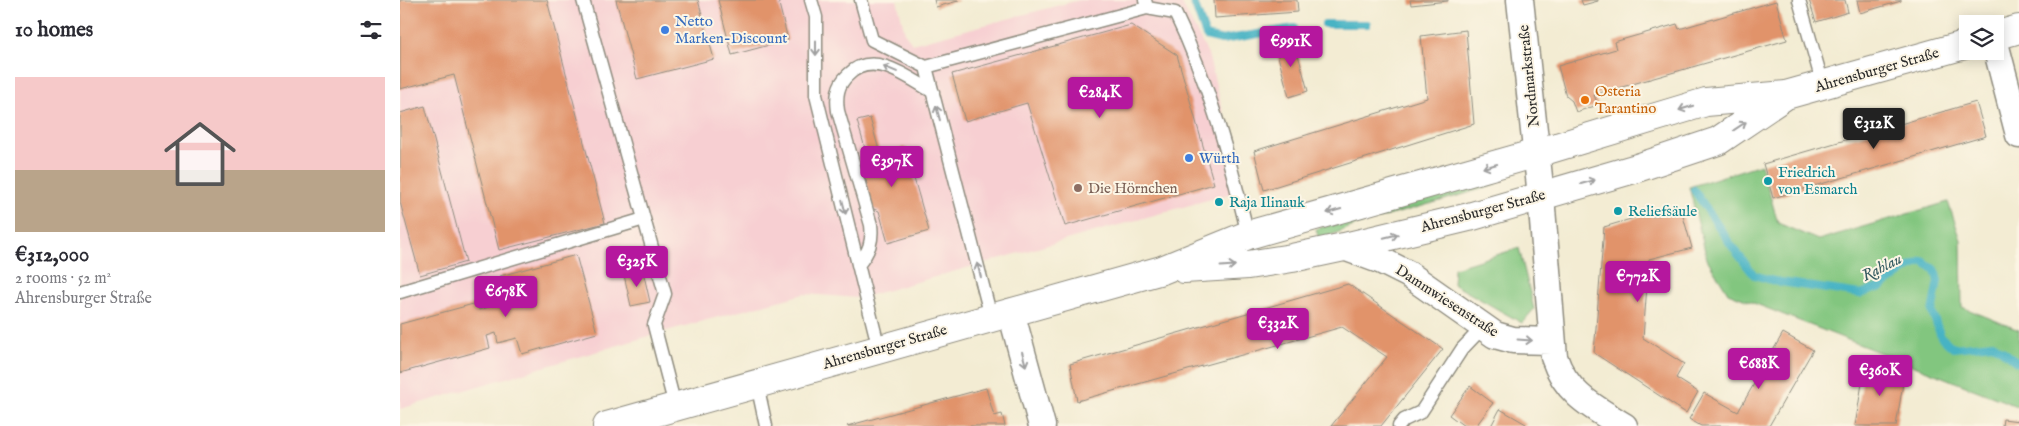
<!DOCTYPE html>
<meta charset="utf-8">
<style>
body{margin:0;font-family:"IM FELL English",serif;background:#f7f7f7;color:#2b2b33;height:100vh;display:flex;flex-direction:column;font-size:19px;white-space:nowrap}
*{box-sizing:border-box;margin:0}
p{font-size:16px;color:#7c7c81}
.icon{flex:none;width:28px;height:28px;fill:none;stroke:currentColor;stroke-width:2;stroke-linecap:round;stroke-linejoin:round}
.map{position:relative;flex:1;overflow:hidden}
.drawer{display:flex;flex-direction:column;background:#fff;width:400px}
.drawer>*{flex:none}
.buttons{position:absolute;left:1559px;top:15px;display:grid;gap:10px}
.buttons a{display:grid;place-items:center;width:45px;height:45px;border-radius:0px;background:#fff;box-shadow:0 2px 12px #0003;font-size:25px}
.price{position:absolute;translate:-50% -42px;padding:0 11px;border-radius:5px;background:#b5179e;color:#fff;font-size:16px;line-height:32px;filter:drop-shadow(0 1px 2px #0008)}
.price::after{content:'';position:absolute;left:50%;top:30px;width:15px;height:11px;margin-left:-8px;background:inherit;clip-path:polygon(0 0,100% 0,50% 100%)}
.price.active{background:#222;color:#fff}
ul{padding:0;list-style:none}
li{display:grid;align-content:center;gap:10px;height:265px;padding:0 15px}
li+li{border-top:1px solid #e1e1e2}
li span{display:grid;place-items:center;height:155px;border-radius:0px;color:#555}
li>.icon{margin-inline-start:auto}
span .icon{width:90px;height:90px;fill:#fffc;stroke-width:1}
li b{font-size:21px}
h2{display:flex;justify-content:space-between;align-items:center;height:60px;padding:0 15px;font-size:21px}
main{display:flex;flex:1;min-height:0}
.map>svg:first-child{display:block}
.built{fill:#f7cfd2}
.green{fill:#82c67f;stroke:#567855}
.lines{fill:none;stroke-linecap:round;stroke-linejoin:round}
.stream{stroke:#47b3c4;stroke-width:8}
.building{fill:#e1936a}
.lane-casing{stroke:#8f8c7f;stroke-width:15}
.street-casing{stroke:#8f8c7f;stroke-width:29}
.primary-casing{stroke:#8f8c7f;stroke-width:30}
.lane{stroke:#fff;stroke-width:12}
.street{stroke:#fff;stroke-width:26}
.primary{stroke:#fff;stroke-width:28}
.oneway{stroke:#a0a0a0}
.shop-dot{fill:#3f7fe0;stroke:#fcf5e5;stroke-width:2}
.food-dot{fill:#e8710a;stroke:#fcf5e5;stroke-width:2}
.culture-dot{fill:#0f9aa8;stroke:#fcf5e5;stroke-width:2}
.education-dot{fill:#8d6e63;stroke:#fcf5e5;stroke-width:2}
.labels{text-anchor:middle;dominant-baseline:central;stroke-width:4;stroke-linejoin:round;paint-order:stroke}
.shop-label{font-size:15px;fill:#366cbe;stroke:#fcf5e5;text-anchor:start}
.street-label{font-size:15px;fill:#2b2b2b;stroke:#fcf5e5}
.food-label{font-size:15px;fill:#c56008;stroke:#fcf5e5;text-anchor:start}
.culture-label{font-size:15px;fill:#0d838f;stroke:#fcf5e5;text-anchor:start}
.education-label{font-size:15px;fill:#785e54;stroke:#fcf5e5;text-anchor:start}
.water-label{font-size:16px;font-style:italic;fill:#355b61;stroke:#fcf5e5}
</style>
<main>
<section class="drawer">
<h2>10 homes<svg class="icon" aria-label="filters" viewBox="0 0 24 24"><path d="M4 7h16M4 17h16"/><circle cx="9" cy="7" r="2"/><circle cx="15" cy="17" r="2"/></svg></h2>
<ul>
<li><span style="background:linear-gradient(#f6c9c9 60%,#b9a48a 0)"><svg class="icon" aria-label="home" viewBox="0 0 24 24"><path d="M3 11l9-7 9 7M6 9v11h12V9"/></svg></span><div><b>€312,000</b><p>2 rooms · 52 m²</p><p>Ahrensburger Straße</p></div></li>
</ul>
</section>
<div class="map">
<svg width="1619" height="426" viewBox="0 0 1619 426">
<rect width="100%" height="100%" fill="#fcf5e5"/>
<filter id="ink" filterUnits="userSpaceOnUse"><feTurbulence type="fractalNoise" baseFrequency=".02" numOctaves="2"/><feDisplacementMap in="SourceGraphic" scale="10" xChannelSelector="R" yChannelSelector="G"/><feConvolveMatrix kernelMatrix="1 2 1 2 8 2 1 2 1" color-interpolation-filters="sRGB"/></filter>
<filter id="wash" filterUnits="userSpaceOnUse"><feTurbulence type="fractalNoise" baseFrequency=".0096" numOctaves="4" result="noise"/><feDisplacementMap in="SourceGraphic" scale="20" xChannelSelector="R" yChannelSelector="G"/><feGaussianBlur stdDeviation="1.12" result="paint"/><feColorMatrix in="noise" values="0 0 0 0 0 0 0 0 0 0 0 0 0 0 0 0 0 1.4 0 .05"/><feComposite in="paint" operator="in"/></filter>
<g filter="url(#wash)">
<rect width="100%" height="100%" fill="#f3ecd3"/>
<!-- built -->
<path class="built" d="M0,0h497l8,33 7,11 167,-44h101l28,54 35,136 -383,108 -56,-4 -127,34 -277,81z"/>
<!-- green -->
<path class="green" d="M1361,164l17,59 40,17 130,-38 13,38 1,67 57,23v77l-291,-114 -21,-34 -18,-72z
M1094,178l2,7 -140,40 -37,15 -3,-11z
M1119,248l15,61 -12,14 -69,-39 1,-16z"/>
<g class="lines">
<!-- stream -->
<path class="stream" d="M793,0l13,36 16,4 72,-12
M925,24h42
M1294,190l37,55 23,30 20,6 86,13 21,-7 29,-20 13,-6 12,9 3,11 -6,31 9,25 12,11 40,-4 26,19"/>
</g>
<g id="blocks">
<!-- building -->
<path class="building" d="M0,0h147l58,223 -106,27 -45,-175 -54,14z
M216,0h82l16,59 -77,20z
M318,0h60l10,40 -56,15z
M534,0h24v1l-22,6z
M814,0h83l1,12 -83,6z
M1010,0h38v1l-37,4z
M1181,0h17v1l-15,4z
M1409,0h36l3,12 -32,10z
M1457,0h44v1l-41,12z
M1376,1l11,39 -193,55 4,10 -22,7 -4,-11 -6,-5 -8,-30 58,-17 -2,-7 63,-18 2,5z
M731,25l46,30 37,129 -149,42 -38,-123 -62,18 -13,-47z
M1066,30l8,94 -210,66 -10,-39 173,-53 -6,-62z
M894,40l14,51 -19,6 -14,-52z
M1576,102l10,34 -213,62 -10,-34z
M25,106l41,156 -46,13 -20,-73v-89z
M470,118l10,36 25,-7 24,84 -41,12 -9,-32 -8,-3 -4,-16h2l-3,-12 -3,1 -3,-12 3,-1 -2,-8 7,-2 -11,-37z
M1281,209l11,39 -43,11 -6,79 41,26 -8,14 22,14 -12,21 -92,-60 10,-126 47,-14 1,4z
M176,255l21,78 -75,21 -5,-16 -19,5 -2,-10 -9,3 3,12 -90,25v-49l77,-21 2,7 10,-3 -2,-6 18,-5 -5,-20z
M243,271l7,31 -19,4 -7,-31z
M948,284l95,65 -62,77h-50l56,-69 -45,-30 -265,74 -7,-37z
M1383,333l30,17 -44,76h-68l-12,-7 15,-26 34,19z
M1465,365l40,6 -9,55h-41z
M1070,386l23,17 -17,23h-12l-15,-11z
M586,388l8,28 8,-2 3,12h-158z
M1100,409l26,15 -1,2h-34z
M1603,419l16,2v5h-17z"/>
</g>
</g>
<g filter="url(#ink)">
<use href="#blocks" fill-opacity="0" stroke="#8f8c7f" stroke-width="1"/>
<g class="lines">
<defs>
<path id="lane" d="M183,0l82,294 -11,31 21,81
M411,0l5,17v78l63,254
M461,0l11,40 54,27 65,250
M745,0l2,8 28,5c34,70 55,146 73,222
M1399,0l24,85
M526,67l221,-59
M458,265c11,-13 15,-24 13,-40l-33,-114c-2,-14 -1,-26 10,-36 25,-26 61,3 85,17
M0,292l244,-73
M357,384l9,42
M999,426l5,-6 17,-8 41,-63 21,-22"/>
<path id="street" d="M1120,0l21,196 13,161c12,37 39,50 70,69
M1595,43l24,92
M944,247l38,14 26,13 87,61 18,5 39,1
M611,312l31,114"/>
<path id="primary" d="M1595,36l24,-7
M784,269l64,-4 44,-7 52,-11 125,-30 165,-48 84,-28 65,-44
M207,426l555,-156 86,-35 289,-82 169,-51 80,-7 182,-51"/>
</defs>
<!-- lane casing -->
<use href="#lane" class="lane-casing"/>
<!-- street casing -->
<use href="#street" class="street-casing"/>
<!-- primary casing -->
<use href="#primary" class="primary-casing"/>
<!-- lane -->
<use href="#lane" class="lane"/>
<!-- street -->
<use href="#street" class="street"/>
<!-- primary -->
<use href="#primary" class="primary"/>
</g>
<!-- one-way arrows -->
<defs><path id="oneway-shaft" d="M-6 0H5M1.5-3L5.5 0L1.5 3" fill="none" stroke-width="1.6" stroke-linecap="round" stroke-linejoin="round" transform="scale(1.25)"/></defs>
<g class="oneway">
<use href="#oneway-shaft" transform="translate(416 48) rotate(90)"/>
<use href="#oneway-shaft" transform="translate(490 69) rotate(-157)"/>
<use href="#oneway-shaft" transform="translate(1286 108) rotate(163)"/>
<use href="#oneway-shaft" transform="translate(538 113) rotate(-105)"/>
<use href="#oneway-shaft" transform="translate(1340 126) rotate(-34)"/>
<use href="#oneway-shaft" transform="translate(1090 166) rotate(164)"/>
<use href="#oneway-shaft" transform="translate(1188 182) rotate(-16)"/>
<use href="#oneway-shaft" transform="translate(444 207) rotate(76)"/>
<use href="#oneway-shaft" transform="translate(934 211) rotate(164)"/>
<use href="#oneway-shaft" transform="translate(991 236) rotate(-14)"/>
<use href="#oneway-shaft" transform="translate(828 266) rotate(-4)"/>
<use href="#oneway-shaft" transform="translate(579 270) rotate(-105)"/>
<use href="#oneway-shaft" transform="translate(1125 340) rotate(4)"/>
<use href="#oneway-shaft" transform="translate(624 359) rotate(75)"/>
</g>
</g>
<!-- markers -->
<g class="shop-dot">
<circle cx="265" cy="30" r="5"/>
<circle cx="789" cy="158" r="5"/>
</g>
<circle class="food-dot" cx="1185" cy="100" r="5"/>
<g class="culture-dot">
<circle cx="1368" cy="181" r="5"/>
<circle cx="819" cy="202" r="5"/>
<circle cx="1218" cy="211" r="5"/>
</g>
<circle class="education-dot" cx="678" cy="188" r="5"/>
<g class="labels">
<!-- shop labels -->
<g class="shop-label">
<text x="275" y="21">Netto<tspan x="275" dy="17">Marken-Discount</tspan></text>
<text x="799" y="158">Würth</text>
</g>
<!-- street labels -->
<g class="street-label">
<text transform="translate(1477 70) rotate(-16)">Ahrensburger Straße</text>
<text transform="translate(1129 76) rotate(-96)">Nordmarkstraße</text>
<text transform="translate(1083 211) rotate(-15)">Ahrensburger Straße</text>
<text transform="translate(1047 301) rotate(33)">Dammwiesenstraße</text>
<text transform="translate(485 347) rotate(-16)">Ahrensburger Straße</text>
</g>
<!-- food labels -->
<g class="food-label">
<text x="1195" y="91">Osteria<tspan x="1195" dy="17">Tarantino</tspan></text>
</g>
<!-- culture labels -->
<g class="culture-label">
<text x="1378" y="172">Friedrich<tspan x="1378" dy="17">von Esmarch</tspan></text>
<text x="829" y="202">Raja Ilinauk</text>
<text x="1228" y="211">Reliefsäule</text>
</g>
<!-- education labels -->
<g class="education-label">
<text x="688" y="188">Die Hörnchen</text>
</g>
<!-- water labels -->
<g class="water-label">
<text transform="translate(1482 268) rotate(-27)">Rahlau</text>
</g>
</g>
</svg>
<div class="buttons">
<a><svg class="icon" aria-label="layers" viewBox="0 0 24 24"><path d="M12 4l9 5-9 5-9-5zM3 14l9 5 9-5"/></svg></a>
</div>
<b class="price" style="left:891px;top:68px">€991K</b>
<b class="price" style="left:700px;top:119px">€284K</b>
<b class="price active" style="left:1474px;top:150px">€312K</b>
<b class="price" style="left:492px;top:188px">€397K</b>
<b class="price" style="left:237px;top:288px">€325K</b>
<b class="price" style="left:1238px;top:303px">€772K</b>
<b class="price" style="left:106px;top:318px">€678K</b>
<b class="price" style="left:878px;top:350px">€332K</b>
<b class="price" style="left:1359px;top:390px">€688K</b>
<b class="price" style="left:1480px;top:397px">€360K</b>
</div>
</main>
